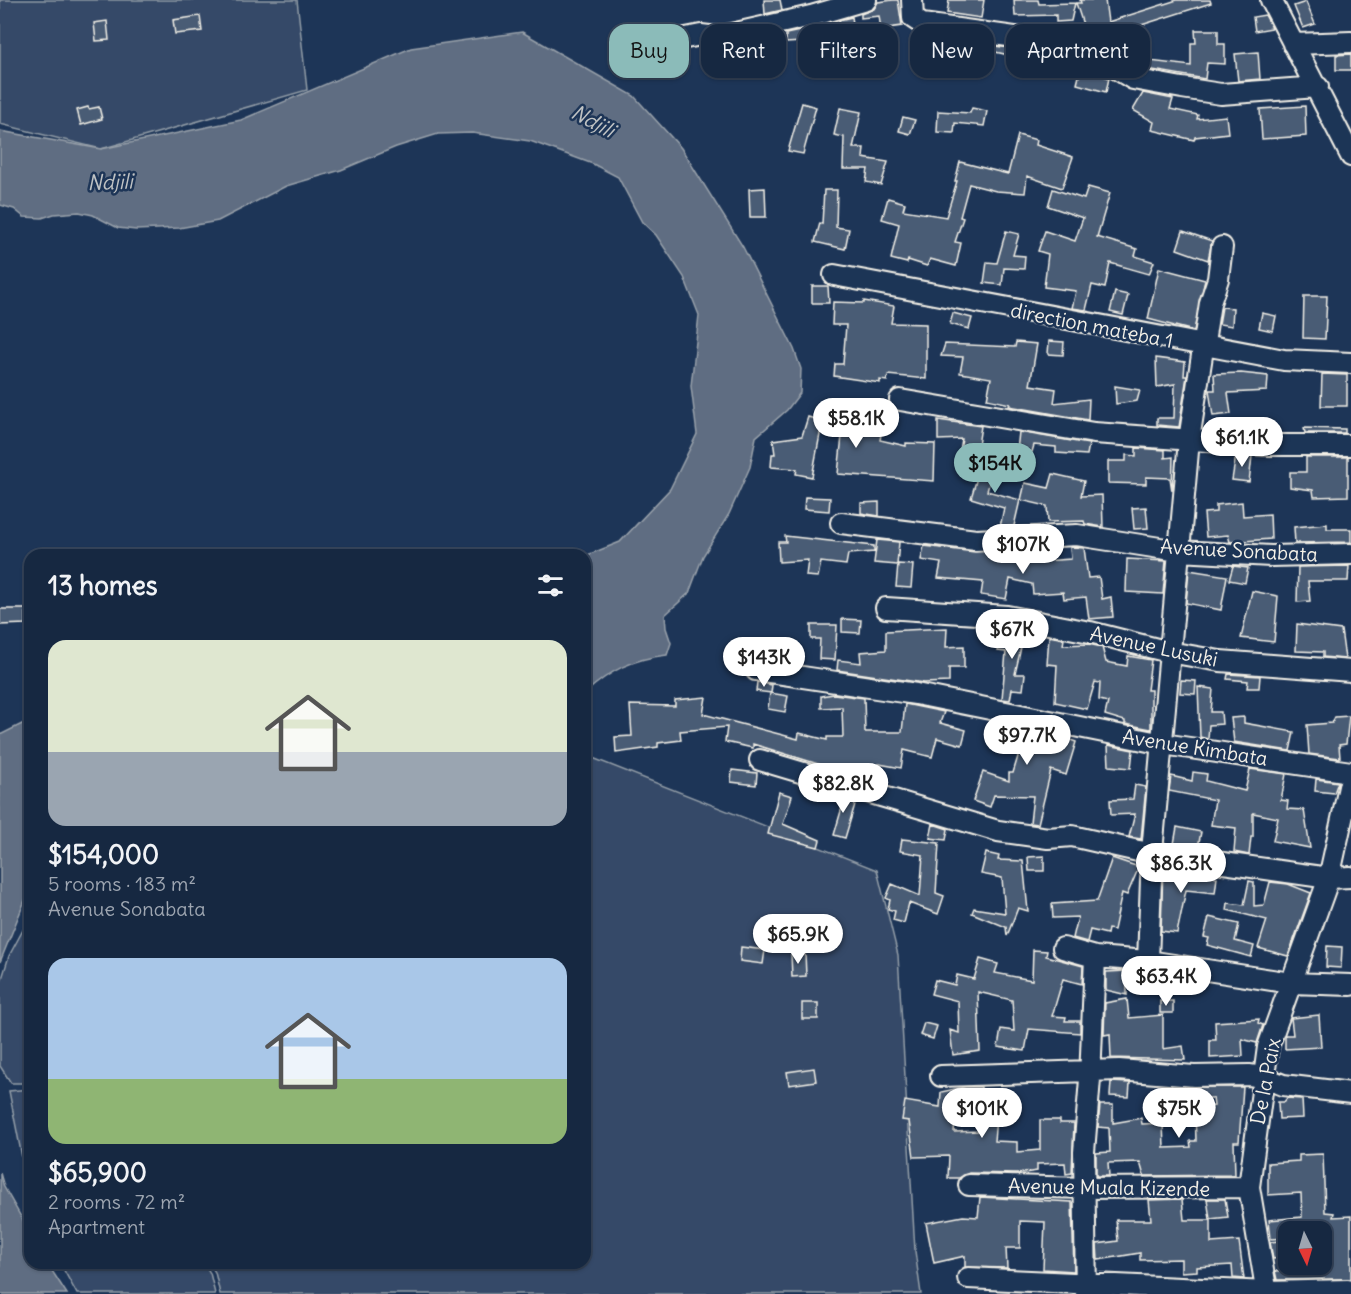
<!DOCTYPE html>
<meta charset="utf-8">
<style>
body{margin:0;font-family:Delius,sans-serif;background:#23344c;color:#f1f3f6;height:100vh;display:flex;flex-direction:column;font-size:22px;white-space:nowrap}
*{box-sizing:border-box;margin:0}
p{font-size:20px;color:#9ea6b1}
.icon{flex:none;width:33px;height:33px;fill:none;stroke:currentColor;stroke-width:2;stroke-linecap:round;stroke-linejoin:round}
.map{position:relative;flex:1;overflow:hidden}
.panel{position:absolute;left:24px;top:549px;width:567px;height:720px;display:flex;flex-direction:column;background:#162841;border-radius:18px;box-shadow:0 2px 4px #0004,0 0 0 2px #35445a}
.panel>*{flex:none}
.guide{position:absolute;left:609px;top:24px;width:570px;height:54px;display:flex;gap:12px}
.needle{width:39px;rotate:175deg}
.fabs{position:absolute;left:1278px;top:1221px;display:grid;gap:12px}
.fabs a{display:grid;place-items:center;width:54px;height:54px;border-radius:12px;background:#162841;box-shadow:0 2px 4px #0004,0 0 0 2px #35445a;font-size:30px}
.price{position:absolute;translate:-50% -51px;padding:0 14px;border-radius:21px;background:#fff;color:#222;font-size:20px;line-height:39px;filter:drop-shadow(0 2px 3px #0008)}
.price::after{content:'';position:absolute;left:50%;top:36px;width:18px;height:14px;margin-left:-9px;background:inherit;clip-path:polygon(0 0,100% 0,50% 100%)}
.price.current{background:#8bbbb9;color:#111}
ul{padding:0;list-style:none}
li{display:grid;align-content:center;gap:12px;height:318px;padding:0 24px}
li span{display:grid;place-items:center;height:186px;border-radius:18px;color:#555}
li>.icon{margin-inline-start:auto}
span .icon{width:108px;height:108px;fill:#fffc;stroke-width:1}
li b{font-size:26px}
h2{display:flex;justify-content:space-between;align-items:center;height:72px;padding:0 24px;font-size:26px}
.chip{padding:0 21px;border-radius:18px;background:#162841;box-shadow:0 2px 4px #0004,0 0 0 2px #35445a;font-size:21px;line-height:54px}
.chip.current{background:#8bbbb9;color:#111}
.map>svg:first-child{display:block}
.green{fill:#354a67;stroke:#949ea8;stroke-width:1.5}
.water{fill:#5e6d82;stroke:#9aa2ab;stroke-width:1.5}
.building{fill:#485b74;stroke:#f4f1e8;stroke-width:1.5}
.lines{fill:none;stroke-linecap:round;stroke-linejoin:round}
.minor-casing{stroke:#f4f1e8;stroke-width:24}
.minor{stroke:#1d3557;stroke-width:20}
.labels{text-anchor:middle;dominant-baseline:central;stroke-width:5;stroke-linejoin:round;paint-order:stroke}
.street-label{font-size:20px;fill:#f4f1e8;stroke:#1d3557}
.water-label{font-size:21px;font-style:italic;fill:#c0c3c4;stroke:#1d3557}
</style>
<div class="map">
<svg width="1351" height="1294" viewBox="0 0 1351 1294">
<rect width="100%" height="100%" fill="#1d3557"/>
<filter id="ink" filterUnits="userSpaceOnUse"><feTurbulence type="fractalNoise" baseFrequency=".0167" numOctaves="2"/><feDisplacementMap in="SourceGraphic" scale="12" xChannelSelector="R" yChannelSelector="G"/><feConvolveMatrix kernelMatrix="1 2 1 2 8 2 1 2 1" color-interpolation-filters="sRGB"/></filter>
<g filter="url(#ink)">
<!-- green -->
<path class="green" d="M0,0h297l10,90 -206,59 -101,-25z
M585,755l292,115 21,85 17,296 6,43h-701l-5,-22 -6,-9h376z
M30,917v166h-19l-11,-17v-81l9,-29z
M30,1089v109l-21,-107z
M60,1263h144l6,10 5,21h-138z"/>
<!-- water -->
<path class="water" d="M522,32l112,64 47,52 62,99 51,102 7,20 -1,24 -13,17 -31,27 -6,30 -21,47 -26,42 -14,37 -24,22 1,13 5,15 -4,12c-35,4 -56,15 -82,38v-137l35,-14 50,-53 27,-55 -6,-48 8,-71 -15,-38 -28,-42 -14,-13 -24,-45 -25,-13 -63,-23 -58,-8 -34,1 -42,13 -55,23 -55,16 -68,35 -39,7 -43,2 -18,-2 -25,-13 -14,-3 -25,2 -12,4 -18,-1 -10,-8 -14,-4v-74l101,18 140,-29 170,-72z
M30,720v168l-30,74v-227z
M0,1173l4,14 26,46v30h17l20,31h-67z"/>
<!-- building -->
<path class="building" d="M764,0h16l2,10 -17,4z
M893,0h5l4,26 -21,3 -2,-13 -18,2v-4l13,-5 4,-7z
M949,0h35l-3,18 -34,-5z
M1014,0h24l1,4 36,-1 -4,18 -15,1v-7l-41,1z
M1080,0h25l3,22 69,-22h33l1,3 -117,37 -7,-3 -11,-34h5z
M1306,2l9,22 -12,4 -9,-22z
M1265,15l7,13 -17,3 -2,-14z
M200,16l2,15 -27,3 -2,-14z
M852,17l3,20 -14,2 -2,-19z
M107,21l2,19 -13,1 -2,-18z
M818,27v14l-32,2v-9z
M1195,30h23v14h7v20l-18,-1 -2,16 -64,-11 1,-8 49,6v-23h5z
M944,39l13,2 1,7 -13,1z
M987,45l23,3 -1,7 -23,-5z
M1032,51l32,5 -2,12 -31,-7z
M955,52l1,14 -14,1 1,-14z
M1258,52l2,27 -22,2 -3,-27z
M1351,54v16h-15v-15z
M1081,68l28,10 -3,14 -29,-8z
M1143,93l30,6 -3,10 28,6 -1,4 29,-3 2,17 -33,4 -1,3 -42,-10 2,-8 -21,-12z
M802,103l14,4 -13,47 -15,-3z
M1305,106l1,30 -44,3 -2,-30z
M88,107l1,2 10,-2 3,12 -21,6 -4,-15z
M840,108l21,4 -8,36h11l-1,10 25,4 -7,23 -15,-3 2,-13h-25l1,-32 -10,-2z
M972,108l15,3 -3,15 -29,-3 -1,10 -17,-1 1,-21 32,2z
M903,117l12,3 -5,14 -11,-3z
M1018,135l19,5 -1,5 37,12 -11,31 -35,-12 -2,17 -29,-2 -27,-7 -9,33 3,1 -8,24 6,1 -5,23 -26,-7 -3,7 -19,-6 -1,3 -16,-4 8,-35 -17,-5 6,-21 17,5 -2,7 43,7 11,-36h-2l5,-19 48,12z
M1088,187l22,6 -13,44 40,12 -2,7 19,6 -5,12 -39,-11 -5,25 -13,-3 -6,25 -14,-2 4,-17 -32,-4 4,-33 -10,-3 7,-20 30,10 8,-23 -35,-12 5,-17 31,10z
M765,188l1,29h-16l-1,-28z
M824,190h13l-1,37 13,2 -4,20 -30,-7 5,-19 2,1z
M1006,231l13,3 -6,21 12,1 -1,13 -20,-1 -2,17 -18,-2 3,-21 10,1z
M1183,231l29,10 -4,19 -31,-11z
M1159,268l46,12 -11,51 -46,-12z
M812,286h16l1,17h-17z
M1115,292l13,3 -5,20 -13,-3z
M1304,296h23l-2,43 -22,-1z
M864,301l30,5 -3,17 35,1v55l-38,-4 -1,6 -7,-1v3l-46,-7 1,-12h8l3,-39h-14l1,-23 31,1z
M1222,307l11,1 -1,18 -13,-2z
M953,313l19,5 -3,11 -19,-5z
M1262,313l14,3 -3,15 -14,-3z
M1049,341l15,1 -1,13 -15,-1z
M1016,342l21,2 -7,41 26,4 -2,14 35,-4 -1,21 -79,-14 1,-2 -23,-5 4,-21 -31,-5 3,-16 -22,-1 4,-12 70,3z
M1156,358l29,4 -1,14h3l-8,51 -22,-2v-7h17l1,-34 -18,3z
M1241,373l27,3 -1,15 -39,2 3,21 -18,2 -4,-26h6l-1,-16z
M1322,374l25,1v31h-26z
M1115,386l25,4 -3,11 -21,3z
M872,405l14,2 -6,33 26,6v-3l29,1 -1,37 -96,-7 4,-38 -21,-7 -9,48 -16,-3 1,-5 -26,-2 1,-13h3l-2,-14 29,-4 6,-19 11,3 4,-14 46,13z
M938,420l43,6 -5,32 -17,-2 3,-17 -24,1z
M1304,428l41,1v4h-40z
M1019,432l70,12 -2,11 -31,-2v-6l-22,-2 -2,7 -15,-1z
M1136,448l29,2v8l8,-1 -1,34 -2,-13 -24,-1v7l-38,-1v-22h18v-6l10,1z
M1236,455l16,1 -3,26 -17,-2z
M983,457l13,3 -9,31 33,9 -6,26 -14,1 4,-19 -33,-10z
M1306,457h42v39l-34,1 -1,-7 -23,-3v-15h16z
M1053,474l31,7 -3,15 21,-1 1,32 -18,-3 -1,-3 -36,1 -1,-16 -26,-6 4,-17 24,5z
M805,497l25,1 -1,13 -25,-2z
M879,502v14l-18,-3v-10z
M1242,502l1,14 27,-2 1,25 -41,3 -2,-7 -22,2 -2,-24 12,-1v-7z
M1146,507l2,21 -14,1 -2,-21z
M1327,524v5h24v13l-56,1 -1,-16z
M785,536l89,10v6l-26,2 -2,11 -25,-3 -3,15 -12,-1 2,-16 -29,2 -1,-20h8z
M877,540l22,2 -2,23 -23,-2z
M924,546l51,6 43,-2 -2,13 55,-4 -1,-12 14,1 4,30 11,-1 3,22 9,-2 2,20 -24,2 -3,-22 -22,2 -1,-7 -30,2 -1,-10 -22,-5 -4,20 -25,-4 2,-13 -45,-4 3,-15 -20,-3z
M1127,559l39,2 -3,33 -37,-2z
M898,564l15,1 -2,23 -15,-1z
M1233,566l15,2 -3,15 -16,-3z
M1349,566l-1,15h-40l2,20 -13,1 1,-35z
M1189,570l38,6 -6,34 -35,-7z
M1252,591l26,5 -4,46 -33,-4z
M0,609h26v15l-26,1z
M842,619l19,1 -1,13 -18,-1z
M1297,624l44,6 4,29 -22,-2v-5l-27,-1z
M811,625h26l-2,35 -16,-1 1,-20h-9z
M947,628l-1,19 18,-1v22h-15v14l-25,1 -87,-13 1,-10 23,3 -1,-11 26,-2v-19z
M1001,628l42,7 -1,3 -18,-4 -9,40h10l-2,16 -11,-1 -2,11 -8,-1 4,-47 -8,-1z
M1049,636l15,3 -1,6 25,-1 14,3 4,15 21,4 1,-10 23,4 -4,30h4v39l-26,-5v-3l-20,-6 3,-13 -9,-2 1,-17 -5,-1 -8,27 -32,-7 2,-37 -10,-1z
M1228,674l32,2 -1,12h-12l1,-7 -21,-2z
M1181,680l15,1 -1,13 -15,-1z
M757,682l15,3 -1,8 -15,-2z
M1198,687l15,2 -2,23h10l1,12 -13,1 -1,14 -8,-2z
M770,693l18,3 -3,16 -17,-3z
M834,694l30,4 1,34h37l3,-28 39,8 -4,11 26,7 -4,15 -25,-7 -5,19 -28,-7 -3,18 -22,-4v16l-12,-1 -114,-35v4l-28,-6 2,-15 -47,4 1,9 -23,3v4l-42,6 -1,-16 17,-1 -2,-31 45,1v-6l31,-3 -3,17 95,25 1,-6 28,7v-3h16l-1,-30 -21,1v-12z
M1349,716l-3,28 -7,1 1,13 -31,-4 -2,-29 25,-2 3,-6z
M1244,717v6l50,9 -4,19 -56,-9 -3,-24z
M1000,723l54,11 22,8 -10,33 -15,-5 -13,54 -8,-1 3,-27 -39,-1 -4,12 -17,-6 10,-29 26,9v-8h4l6,-20 -22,-5z
M1108,745l25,5 -2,18 -22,-2z
M1250,769l36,5 -5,26 7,1 -1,8 17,1 6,38 -37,-7 5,-23 -25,-5v24h-2l-2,18 -15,-3 2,-24 -25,-3 4,-25 -46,-9 2,-15 21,5 1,-9 14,2 -1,7 39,10z
M732,770l25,3 -1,12 -25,-3z
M1316,779l22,3 -4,11 -19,-2z
M1135,785l11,2 -5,52 -12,-2 6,-23 -24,1 -1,-15 23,-1z
M779,792l13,4 -9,28 37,16 -2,7 -50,-13z
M824,792l32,9 -11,37 -11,-3 9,-31 -20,-7z
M933,824l15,5 -2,11 -16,-2z
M1177,827l24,5 -3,15 -24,-3z
M902,839l37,4 -3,50 8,3 -6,18 -29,-11 -5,20 -11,-3 2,-9 -7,-2 2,-9 -4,-2 6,-14 28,12 3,-41 -23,-4z
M986,853l13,3 -1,4 25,1 5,50 -10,-3 -11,28 -1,-9 -34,-14 2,-5 31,5 -3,-35 -21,-4z
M1044,856v15h-15l-1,-14z
M1112,858l27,9 -12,28 -5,-2 -8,37 -6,-1 -1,5 -17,-4 -3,12 -14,-4 5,-21 -25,1 -1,-14 45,-3z
M1163,867l54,10 -2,16 -29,-3 -9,43 -16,-2z
M1249,881l5,1v24l10,-1 6,-23 18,2 23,9 -23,63 -30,-8 9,-28 -40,-10 1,-7 16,2z
M1209,917l30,7 -4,17 19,5 -3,11 -44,-12 2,-7 -5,-1z
M1327,946l15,1 -1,21 -15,-1z
M741,947l24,3 -2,14 -23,-3z
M1033,950l14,1 -1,5 37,10 -1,18 -19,-5 -11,37 14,1 -1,4h15v12l-51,-4 -4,22 -27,-4 3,-18 13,2 -2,-31 -34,-8 2,59 -27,4 -3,-25 9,3 -1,-32 -27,-7 4,-14 20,5 2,-10 17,4 6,-20 18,5 -3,9 37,7z
M805,953l1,23 -14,1 -1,-23z
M1127,971v24l-21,-5v-18z
M1127,999l2,19 34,-3v34l20,-3 2,14 -74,-2 -1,-24 -6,1 1,-32z
M1160,1001h13v12h-13z
M802,1003h16v16h-16z
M1319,1015l2,32 -36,2v-14h8l-2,-17z
M1259,1019l-1,4 5,2 -6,18 -15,-4 1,17 -33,2v-18h6l-1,-18z
M924,1023l13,3 -4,13 -13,-4z
M814,1068l2,13 -27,4 -2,-13z
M1111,1082l19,1 -1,14 -19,-1z
M965,1087h16v15l-25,6 -2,24 24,-1 2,-26 17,1 -3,35 23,1v10l23,-2v-30h20v3h14l-2,50 -6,1 -1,-11 -28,1v7l-20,3 -48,-1 -10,5h-11l1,-22 -35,1 -5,-36 -7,-1 3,-19 35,6 1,-15z
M1187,1087h56l-4,55h-5l1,33 -91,1 -4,-14 -32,1 1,13h-13v-23l14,-1 -1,-24 -11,-1 2,-22h13v18l28,-5 1,6 21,-1 1,25 27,-1 -1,-6h6l-1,-32 19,-3 -1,-8h-27z
M1287,1098l15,1 1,19 -24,1 -1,-17h6z
M1323,1154l2,58 9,1 -1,4 18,-1v63l-74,1 -2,-9 13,-1v4l27,-2v-8h7v-34l-36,-6 2,14 -17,1 -2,-19 33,-3 -1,-24 -33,2v-32l31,-2v-6z
M980,1197l92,5 2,69 -31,-2 2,-47 -25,-1v27h-14l1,20 -42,-1v-11l-31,7 -8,-40 37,-7 15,1z
M1182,1199l2,21h27v23l28,-2 5,38 -11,-1 -1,-13 -35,2v4l-16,1v-13l-41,1v-7l-42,7 -1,-16 21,-3 -2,-21h35l-2,-20z
M1207,1199h18l3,18 -18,2z
M1279,1241l2,17 -8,1 -3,-17z"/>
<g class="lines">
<defs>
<path id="minor" d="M912,0l1,18 9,6 151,21 12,4 48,30 49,9 39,6 97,-7
M1271,0l80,156
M1293,44l58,-2
M625,50l76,-15 17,2 93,-21 55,-16
M834,275l450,85 67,3
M900,400l194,33 170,12h87
M841,523l135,17 101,-5 102,16 92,5 80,-2
M886,608l121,8 83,16 79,20 51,9 131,10
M756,670l160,24 247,50 188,28
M760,760l238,71 50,7 24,-2 66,15 191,27 22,-1
M1063,948l32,9 53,4 143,22 60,2
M1148,961l4,-109 37,-412 21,-137 8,-24 4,-32
M941,1076l178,-6 75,6 55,-1 14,2 20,8 68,8
M969,1185l116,3 164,-1
M968,1278l299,14 81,-2
M1086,1294l-2,-142 6,-73 5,-122
M1267,1294l-18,-107 19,-140 61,-169 22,-100"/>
</defs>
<!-- minor casing -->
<use href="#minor" class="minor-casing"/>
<!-- minor -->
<use href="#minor" class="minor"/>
</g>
</g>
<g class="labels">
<!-- street labels -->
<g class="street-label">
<text transform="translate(1092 325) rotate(11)">direction mateba 1</text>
<text transform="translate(1239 550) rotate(3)">Avenue Sonabata</text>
<text transform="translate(1154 646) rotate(12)">Avenue Lusuki</text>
<text transform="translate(1195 747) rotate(9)">Avenue Kimbata</text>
<text transform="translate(1265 1081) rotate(-79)">De la Paix</text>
<text transform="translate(1109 1187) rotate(1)">Avenue Muala Kizende</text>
</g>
<!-- water labels -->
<g class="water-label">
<text transform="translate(593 121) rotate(28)">Ndjili</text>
<text transform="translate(110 182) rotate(-2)">Ndjili</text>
</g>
</g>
</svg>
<div class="fabs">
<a><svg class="needle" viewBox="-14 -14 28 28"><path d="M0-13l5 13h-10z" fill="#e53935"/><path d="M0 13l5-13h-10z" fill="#9ea6b1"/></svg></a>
</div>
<b class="price" style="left:856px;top:449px">$58.1K</b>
<b class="price" style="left:1242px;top:468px">$61.1K</b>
<b class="price current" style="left:995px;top:494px">$154K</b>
<b class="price" style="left:1023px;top:575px">$107K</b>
<b class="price" style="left:1012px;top:660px">$67K</b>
<b class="price" style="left:764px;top:688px">$143K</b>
<b class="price" style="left:1027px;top:766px">$97.7K</b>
<b class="price" style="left:843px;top:814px">$82.8K</b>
<b class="price" style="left:1181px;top:894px">$86.3K</b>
<b class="price" style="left:798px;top:965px">$65.9K</b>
<b class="price" style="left:1166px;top:1007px">$63.4K</b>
<b class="price" style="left:982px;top:1139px">$101K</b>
<b class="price" style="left:1179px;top:1139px">$75K</b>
<div class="guide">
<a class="chip current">Buy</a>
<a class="chip">Rent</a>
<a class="chip">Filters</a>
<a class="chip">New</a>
<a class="chip">Apartment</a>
</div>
<section class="panel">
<h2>13 homes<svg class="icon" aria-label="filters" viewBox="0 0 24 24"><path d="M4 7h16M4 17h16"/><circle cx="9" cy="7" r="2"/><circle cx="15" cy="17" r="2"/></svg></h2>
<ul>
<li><span style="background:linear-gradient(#dfe7d0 60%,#9aa5b1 0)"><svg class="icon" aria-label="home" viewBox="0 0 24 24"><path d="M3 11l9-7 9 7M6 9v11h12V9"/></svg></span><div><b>$154,000</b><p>5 rooms · 183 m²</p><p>Avenue Sonabata</p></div></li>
<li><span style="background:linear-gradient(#a9c7e8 65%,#8fb573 0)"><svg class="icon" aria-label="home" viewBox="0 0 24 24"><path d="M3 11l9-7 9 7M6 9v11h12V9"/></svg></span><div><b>$65,900</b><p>2 rooms · 72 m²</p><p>Apartment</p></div></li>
</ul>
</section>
</div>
